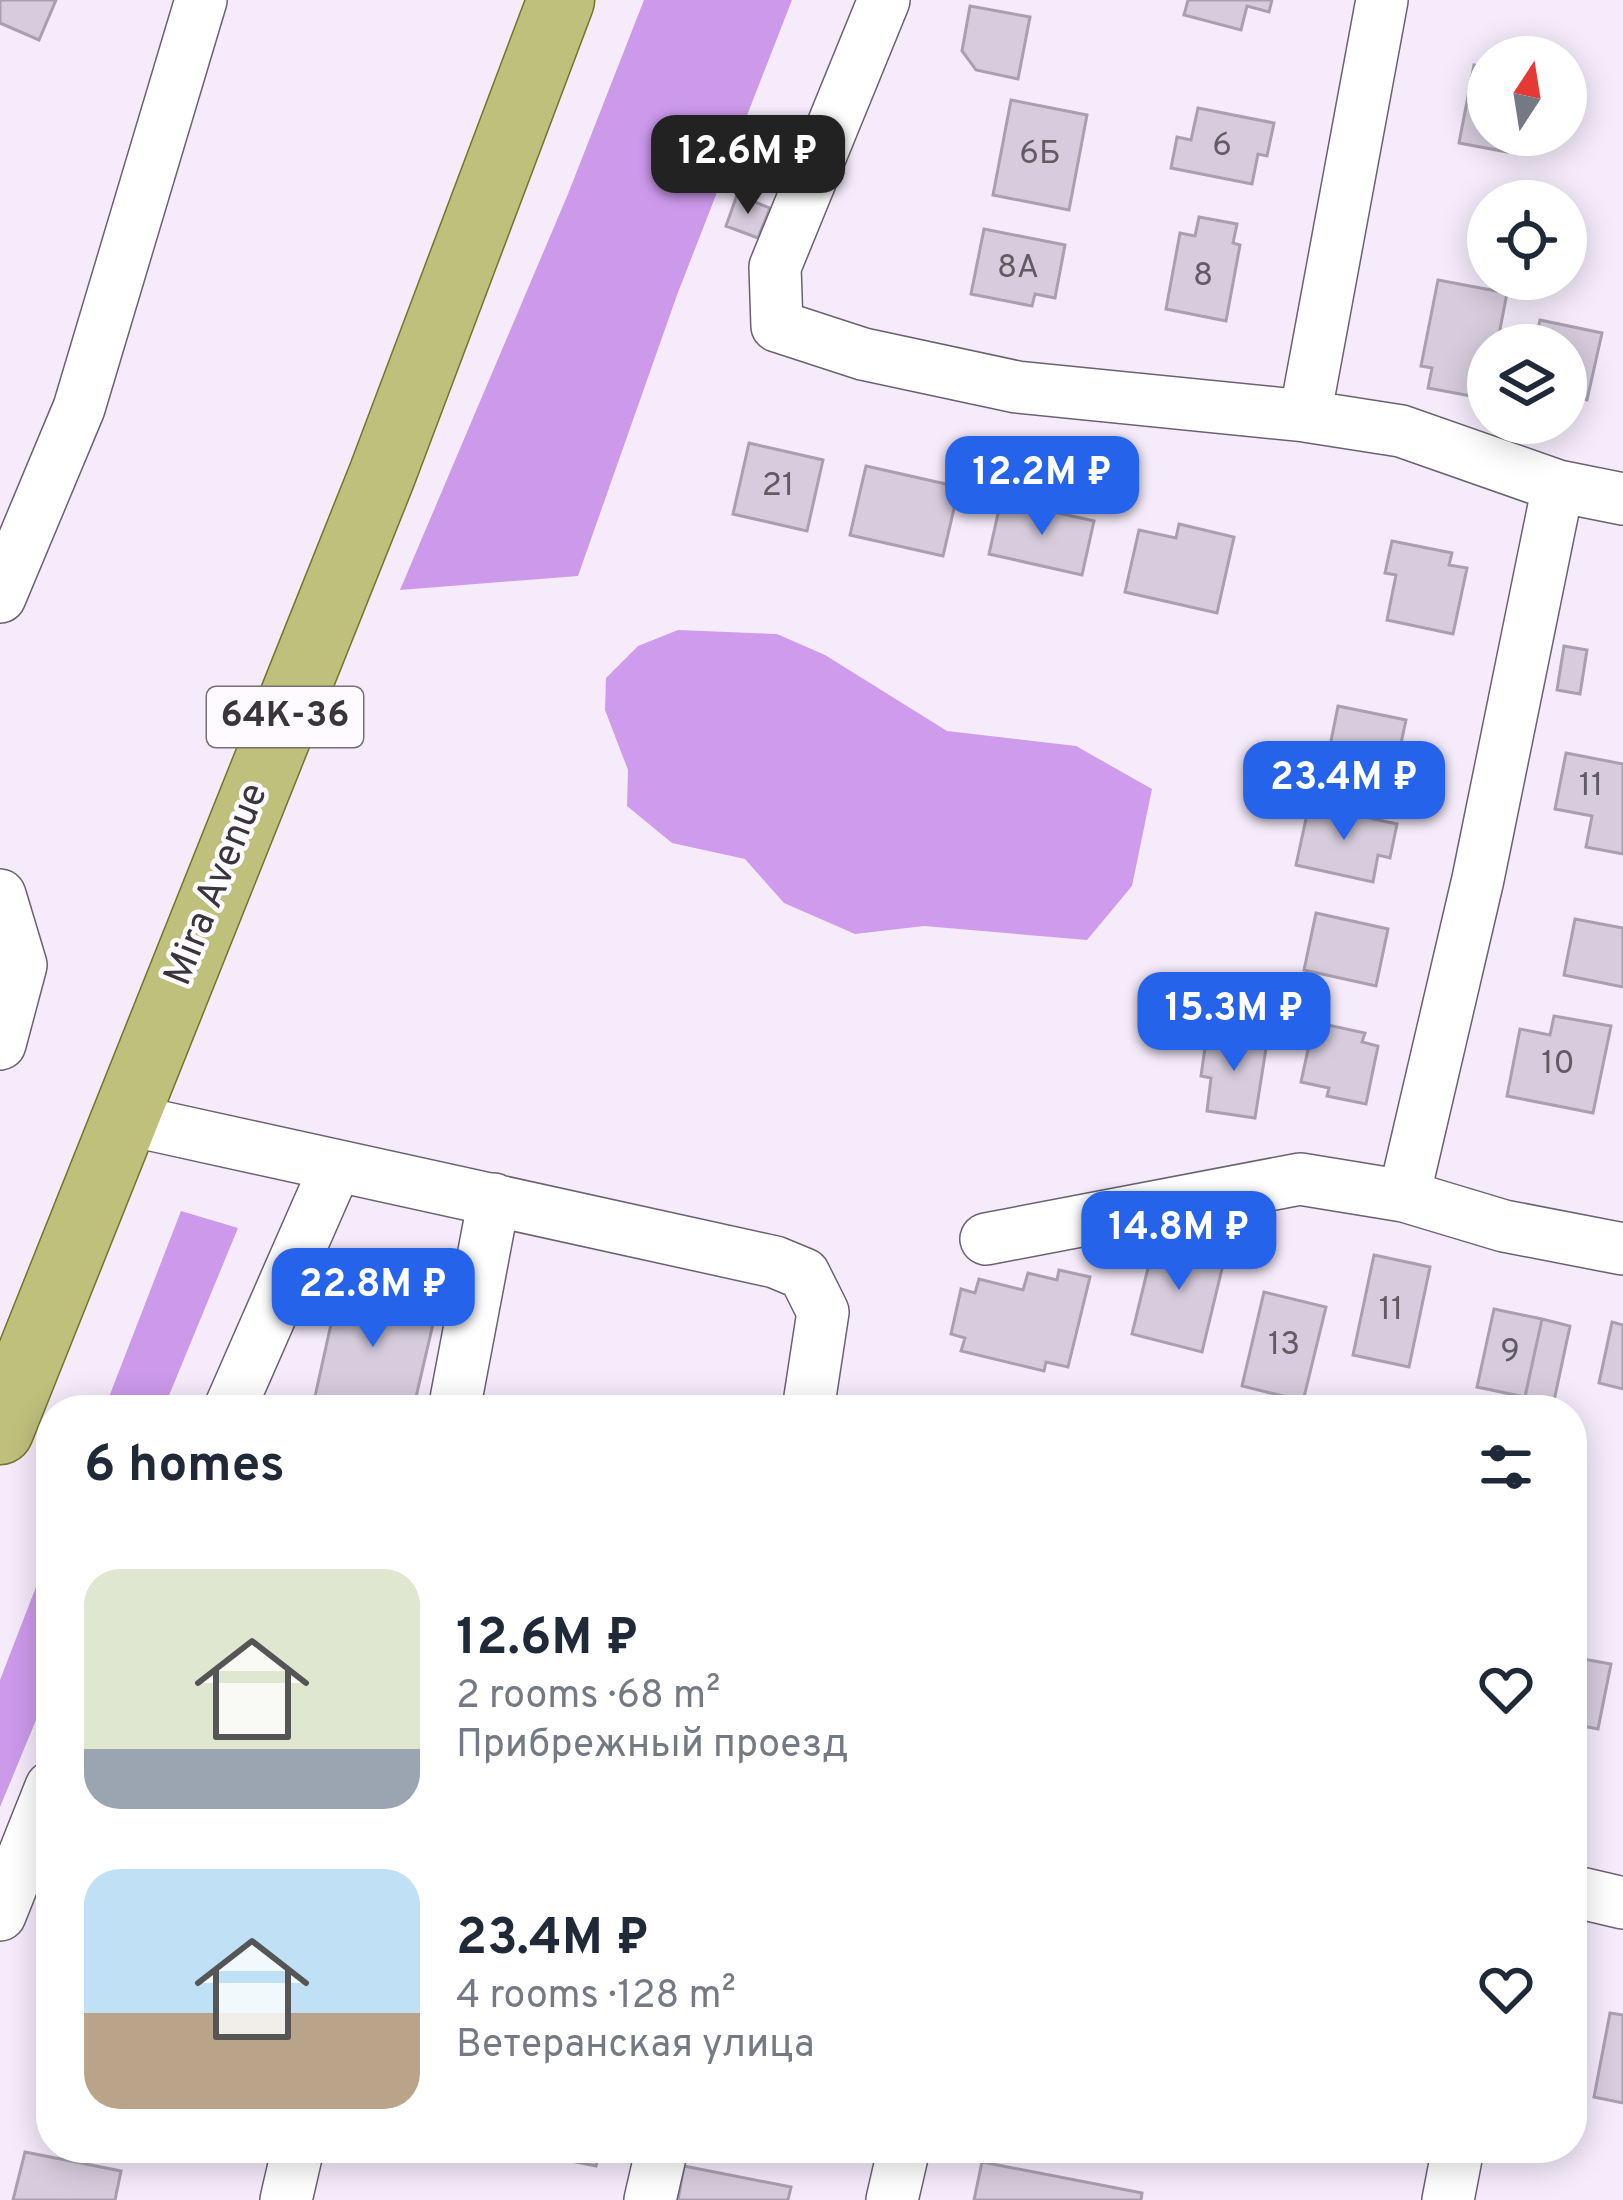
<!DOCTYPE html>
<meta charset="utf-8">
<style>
body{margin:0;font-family:Overpass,sans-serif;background:#f6f6f7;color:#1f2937;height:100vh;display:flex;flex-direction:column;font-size:45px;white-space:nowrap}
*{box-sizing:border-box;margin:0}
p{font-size:39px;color:#747a83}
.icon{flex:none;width:66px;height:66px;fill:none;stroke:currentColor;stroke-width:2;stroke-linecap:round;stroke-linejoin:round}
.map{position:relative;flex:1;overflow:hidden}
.side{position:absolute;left:36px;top:1395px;width:1551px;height:768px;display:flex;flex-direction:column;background:#fff;border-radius:48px;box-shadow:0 6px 30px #0003}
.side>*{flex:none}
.needle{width:78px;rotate:12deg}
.controls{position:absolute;left:1467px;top:36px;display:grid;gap:24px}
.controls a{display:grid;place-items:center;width:120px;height:120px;border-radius:50%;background:#fff;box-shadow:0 6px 30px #0003;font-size:60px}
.price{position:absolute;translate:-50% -102px;padding:0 27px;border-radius:24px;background:#2563eb;color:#fff;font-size:39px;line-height:78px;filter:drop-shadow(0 3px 6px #0008)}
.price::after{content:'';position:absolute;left:50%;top:72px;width:36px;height:27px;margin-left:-18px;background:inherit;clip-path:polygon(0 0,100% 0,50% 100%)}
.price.on{background:#222;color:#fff}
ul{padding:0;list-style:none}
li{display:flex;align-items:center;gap:36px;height:300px;padding:0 48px}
li span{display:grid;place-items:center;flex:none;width:336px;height:240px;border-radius:36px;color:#555}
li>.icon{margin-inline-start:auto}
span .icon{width:144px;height:144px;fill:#fffc;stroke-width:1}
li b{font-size:51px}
h2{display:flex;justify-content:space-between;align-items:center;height:144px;padding:0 48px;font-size:51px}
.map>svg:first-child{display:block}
.forest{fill:#cd99eb}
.water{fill:#cf9bed}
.building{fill:#d6ccdd;stroke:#a9a0af;stroke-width:3}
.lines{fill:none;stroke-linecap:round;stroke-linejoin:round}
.minor-casing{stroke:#6b6270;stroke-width:54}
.major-casing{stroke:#74742b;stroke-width:69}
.minor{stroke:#fff;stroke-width:51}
.major{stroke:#bfc07b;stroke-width:66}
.labels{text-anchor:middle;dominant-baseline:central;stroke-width:9;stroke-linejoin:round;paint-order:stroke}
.number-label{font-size:33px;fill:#605b64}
.shield{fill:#fdfbff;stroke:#747076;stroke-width:3}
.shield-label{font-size:36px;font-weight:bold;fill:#39353b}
.street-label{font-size:39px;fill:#39353b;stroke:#fdfbff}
</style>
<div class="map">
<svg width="1623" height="2200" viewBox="0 0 1623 2200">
<rect width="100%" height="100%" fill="#f5ebfb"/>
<!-- forest -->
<path class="forest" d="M644,0h148l-115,295 -99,281 -178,14 168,-396z
M181,1211l57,17 -75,182h-59z
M51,1548v136l-51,123v-127z"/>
<!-- water -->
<path class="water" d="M678,630l99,4 48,21 122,76 129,15 76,43 -20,97 -45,54 -163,-14 -69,8 -71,-31 -39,-44 -73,-16 -45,-37 1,-36 -23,-60 1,-32 32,-32z"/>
<!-- building -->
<path class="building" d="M0,0h56l-17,40 -39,-17z
M1188,0h84l-3,12 -22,-6 -6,24 -57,-15z
M970,6l60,11 -12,62 -42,-9 -14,-19z
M1474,65l14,2v68h22l-3,17 -48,-9z
M1011,100l76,15 -18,95 -76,-15z
M1198,108l76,15 -7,33 -9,-2 -6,30 -81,-16 6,-31 14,3z
M737,195l33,13 -12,30 -32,-12z
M1199,217l38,7 -4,19 7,2 -14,76 -60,-12 14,-76 15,3z
M984,229l81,16 -10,53 -20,-4 -3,12 -61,-12z
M1438,280l69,13 -10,52h-9l-1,54 -59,-11 4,-20 -11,-2z
M1540,320l62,13 -15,67 -21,-5v-50h-32z
M749,443l74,17 -16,71 -74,-17z
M866,466l93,21 -16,69 -93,-21z
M1001,500l93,21 -12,54 -93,-21z
M1179,524l55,13 -17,76 -92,-21 14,-62 37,8z
M1392,541l60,12 -3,12 18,3 -14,66 -66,-14 9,-45 -11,-2z
M1564,646l23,4 -7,44 -23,-4z
M1338,706l68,14 -7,33 -15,-2 -5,25 -53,-10z
M1566,753l57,11v90l-37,-7 6,-31 -37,-7z
M1309,805l88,19 -7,34 -12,-3 -5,27 -77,-17z
M1316,913l72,16 -12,57 -72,-16z
M1575,919l48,9v59l-59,-12z
M1554,1016l57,10 -18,87 -86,-17 13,-67 30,6z
M1314,1022l51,11 -3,9 16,4 -12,58 -39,-8 2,-8 -28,-6z
M1207,1033l60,9 -12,76 -48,-7 4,-33 -10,-2z
M1156,1235l70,17 -24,100 -70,-18z
M1374,1255l56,12 -21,100 -56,-12z
M1059,1270l31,7 -22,90 -22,-5 -2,9 -83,-20 4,-13 -14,-4 10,-45 14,4 4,-14 44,11 5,-17 29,7z
M341,1279l88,20 -6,23 10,2 -20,86h-101z
M1264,1292l62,15 -23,94 -61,-15z
M1494,1309l48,10 -17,78 -48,-10z
M1542,1319l28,7 -18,84h-30z
M1612,1322l11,3v64l-24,-6z
M1572,1657l39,7 -13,65 -26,-5z
M1610,2013l13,2v88l-29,-6z
M506,2148h94l-4,18z
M1296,2148h63l-2,12z
M25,2152l96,19 -6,29h-102z
M982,2162l160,31 -1,7h-167z
M684,2166l107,21 -3,13h-110z"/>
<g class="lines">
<defs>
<path id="minor" d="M884,0l-109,267 2,59 86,28 154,33 288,29 96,15 157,55 65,13
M1305,416l77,-416
M0,597l79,-189 122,-408
M0,895l21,70 -21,79
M125,1119l650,143 29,12 19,38 -15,98
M1404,1196l74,-317 80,-393
M986,1239l314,-60 104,17 100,30 119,23
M229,1410l107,-244
M454,1410l40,-211
M1572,1891l51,12
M0,1915l51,-128
M286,2200l12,-52
M650,2200l12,-52
M892,2200l12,-52
M1448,2200l10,-52"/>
<path id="major" d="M0,1431l382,-956 179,-475"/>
</defs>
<!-- minor casing -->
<use href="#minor" class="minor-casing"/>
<!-- major casing -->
<use href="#major" class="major-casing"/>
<!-- minor -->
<use href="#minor" class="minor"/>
<!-- major -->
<use href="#major" class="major"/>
</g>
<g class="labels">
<!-- number labels -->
<g class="number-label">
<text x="1222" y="147">6</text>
<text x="1040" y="155">6Б</text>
<text x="1018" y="269">8А</text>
<text x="1203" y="277">8</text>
<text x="778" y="487">21</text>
<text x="1591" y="787">11</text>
<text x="1558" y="1065">10</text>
<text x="1391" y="1311">11</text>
<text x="1284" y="1346">13</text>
<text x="1510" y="1353">9</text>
</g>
<!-- shield labels -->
<rect class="shield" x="207" y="687" width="156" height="60" rx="9"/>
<g class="shield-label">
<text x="285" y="717">64К-36</text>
</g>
<!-- street labels -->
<g class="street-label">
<text transform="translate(218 885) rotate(-68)">Mira Avenue</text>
</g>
</g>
</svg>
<div class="controls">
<a><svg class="needle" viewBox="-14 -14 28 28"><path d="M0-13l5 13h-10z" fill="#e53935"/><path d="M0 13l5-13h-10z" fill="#747a83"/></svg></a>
<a><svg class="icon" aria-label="locate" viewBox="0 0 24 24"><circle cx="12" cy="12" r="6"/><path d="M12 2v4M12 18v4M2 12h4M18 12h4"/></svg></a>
<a><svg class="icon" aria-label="layers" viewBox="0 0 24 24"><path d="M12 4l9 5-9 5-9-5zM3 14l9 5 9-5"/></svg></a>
</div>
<b class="price on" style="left:748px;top:217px">12.6M ₽</b>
<b class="price" style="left:1042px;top:538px">12.2M ₽</b>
<b class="price" style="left:1344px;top:843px">23.4M ₽</b>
<b class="price" style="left:1234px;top:1074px">15.3M ₽</b>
<b class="price" style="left:1179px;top:1293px">14.8M ₽</b>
<b class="price" style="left:373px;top:1350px">22.8M ₽</b>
<section class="side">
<h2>6 homes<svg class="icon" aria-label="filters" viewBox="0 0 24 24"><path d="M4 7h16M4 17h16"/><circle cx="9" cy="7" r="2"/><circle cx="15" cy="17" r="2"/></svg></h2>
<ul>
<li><span style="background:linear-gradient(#dfe7d0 75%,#9aa5b1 0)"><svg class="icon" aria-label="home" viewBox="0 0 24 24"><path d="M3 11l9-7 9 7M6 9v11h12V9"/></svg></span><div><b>12.6M ₽</b><p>2 rooms · 68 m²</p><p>Прибрежный проезд</p></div><svg class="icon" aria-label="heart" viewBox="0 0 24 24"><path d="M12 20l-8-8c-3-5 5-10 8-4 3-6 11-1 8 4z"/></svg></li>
<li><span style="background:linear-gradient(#bfe0f5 60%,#b9a48a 0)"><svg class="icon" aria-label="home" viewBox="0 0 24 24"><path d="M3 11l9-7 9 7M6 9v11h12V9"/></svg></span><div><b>23.4M ₽</b><p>4 rooms · 128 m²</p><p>Ветеранская улица</p></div><svg class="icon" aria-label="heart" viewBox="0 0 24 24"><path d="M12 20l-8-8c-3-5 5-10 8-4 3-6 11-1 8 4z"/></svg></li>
</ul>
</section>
</div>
